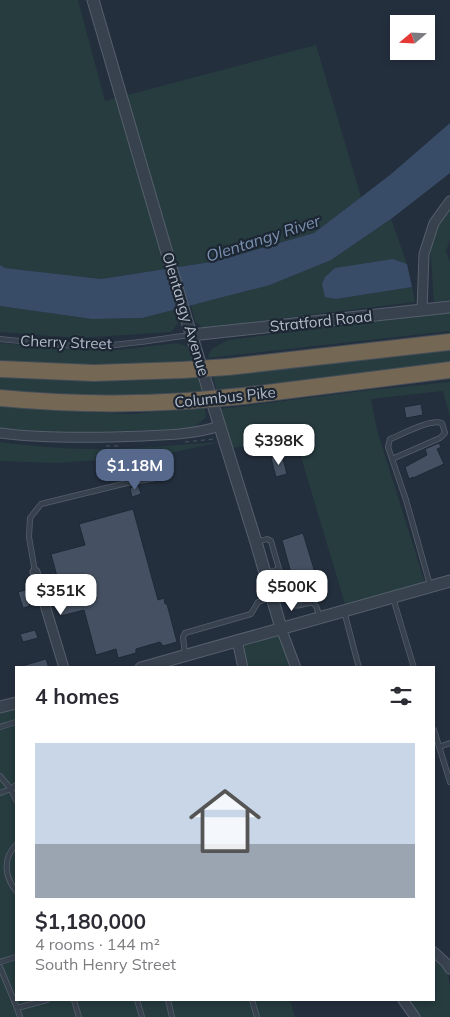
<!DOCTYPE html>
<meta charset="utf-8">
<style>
body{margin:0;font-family:Mulish,sans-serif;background:#f7f7f7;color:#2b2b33;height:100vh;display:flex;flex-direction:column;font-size:19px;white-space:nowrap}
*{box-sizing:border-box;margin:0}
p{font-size:16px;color:#7c7c81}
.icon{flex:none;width:28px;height:28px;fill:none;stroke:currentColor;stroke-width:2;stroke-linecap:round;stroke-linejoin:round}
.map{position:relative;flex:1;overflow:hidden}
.side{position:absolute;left:15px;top:666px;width:420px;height:335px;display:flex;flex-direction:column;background:#fff;border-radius:0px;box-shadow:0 2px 8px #0003}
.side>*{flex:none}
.needle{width:32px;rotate:251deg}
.tools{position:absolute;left:390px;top:15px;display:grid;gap:10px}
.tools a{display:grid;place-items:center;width:45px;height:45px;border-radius:0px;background:#fff;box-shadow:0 2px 8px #0003;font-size:25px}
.price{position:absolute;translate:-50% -42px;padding:0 11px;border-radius:10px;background:#fff;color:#222;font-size:16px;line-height:32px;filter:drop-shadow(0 1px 2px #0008)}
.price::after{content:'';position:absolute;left:50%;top:30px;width:15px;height:11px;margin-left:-8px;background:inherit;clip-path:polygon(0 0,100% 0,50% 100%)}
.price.selected{background:#56698c;color:#fff}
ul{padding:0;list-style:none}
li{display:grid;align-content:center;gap:10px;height:265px;padding:0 20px}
li span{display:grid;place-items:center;height:155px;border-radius:0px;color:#555}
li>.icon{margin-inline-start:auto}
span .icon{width:90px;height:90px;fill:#fffc;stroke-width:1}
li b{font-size:21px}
h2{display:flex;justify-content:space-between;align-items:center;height:60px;padding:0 20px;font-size:21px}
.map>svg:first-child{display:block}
.green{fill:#263c3f}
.water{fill:#394c67}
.building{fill:#455162;stroke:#1f2835}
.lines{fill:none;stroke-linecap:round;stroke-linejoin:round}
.service-casing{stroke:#565f6c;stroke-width:6}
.minor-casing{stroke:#565f6c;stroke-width:11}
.tertiary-casing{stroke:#565f6c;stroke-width:13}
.motorway-casing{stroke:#434c59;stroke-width:18}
.path{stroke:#44595c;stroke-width:1;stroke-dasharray:4 4;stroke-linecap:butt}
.service{stroke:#38414e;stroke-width:4.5}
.minor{stroke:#38414e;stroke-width:9}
.tertiary{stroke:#38414e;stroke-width:11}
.motorway{stroke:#746855;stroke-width:16}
.motorway-bridge-casing{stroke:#434c59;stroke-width:18;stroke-linecap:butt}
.motorway-bridge{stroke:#746855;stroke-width:16}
.labels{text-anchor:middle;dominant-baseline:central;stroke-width:4.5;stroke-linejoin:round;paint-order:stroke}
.street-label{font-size:15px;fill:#b4bcc9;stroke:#1d2633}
.water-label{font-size:16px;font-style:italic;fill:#7c92b1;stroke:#1d2633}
</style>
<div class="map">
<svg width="450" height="1017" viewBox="0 0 450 1017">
<rect width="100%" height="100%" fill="#242f3e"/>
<!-- green -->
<path class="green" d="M0,0h78l27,101 211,-56 45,152 -47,36 -97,28 -116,18 -96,-11 -5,-3z
M450,208v32l-4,11 4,11v38l-16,2 -4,-56 13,-31z
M391,219l16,45 -14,-5 -57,40 76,-12 3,15 -212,26 -8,-7 -4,-16 79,-20 61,-25z
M0,306l92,13 50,-1 33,-9 3,14 -7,9 -93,6 -78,-6z
M450,312v19l-242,27c1,-10 11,-13 20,-18z
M0,343l75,7h42l61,-7 10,4 6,14 -92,6 -63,-3 -39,-4z
M450,347v15l-233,29 -5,-17z
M0,375l51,5 82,1 64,-5 6,16 -91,6 -112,-6z
M450,382v35l-7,-26 -72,8 6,31 48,153 -80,21 -50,-167 -63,11 -12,-39 151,-19z
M0,406l44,4 85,4 76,-6 1,9c-4,4 -7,7 -12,9 -16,4 -34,4 -50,4 -48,3 -96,3 -144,-2z
M0,442c31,4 62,7 92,7 43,0 85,-4 128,-7l-64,14 -100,7 -56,-2z
M281,635l11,32h-47l-4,-21z
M16,709v291h274l5,17h-295v-303z
M434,956l13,15 3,16v30h-34l-9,-17h27z"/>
<!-- water -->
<path class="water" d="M450,123v50l-59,46 -60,41 -61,25 -128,33 -50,1 -92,-13v-41l5,3 96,11 116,-18 97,-28 76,-58z
M393,259l14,5 5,23 -76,12 -11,-2 -3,-13 3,-7 10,-9z"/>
<!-- building -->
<path class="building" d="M421,404l2,11 -17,3 -2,-11z
M439,443l2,4 -4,2 7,15 -31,14v-1l-4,2 -4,-12 22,-12 -2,-6z
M282,455l5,19 -11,3 -5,-19z
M138,485l3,9 -9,3 -2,-9z
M133,509l25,91 6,-2 1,6h2l10,38 -14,4 -3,-4 -24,7v4l-18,5 -2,-9 -20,6 -12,-45 -23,6 -2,-8 6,-2 -14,-52 34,-9 -6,-21z
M303,533l17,56 -23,6 -15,-55z
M29,589l3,11 -4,1 2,5 -7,2 -5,-16z
M35,630l3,8 -15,4 -3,-8z
M46,659l3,9h-27v-2z"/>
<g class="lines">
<defs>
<path id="service" d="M0,339c32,3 65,8 97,7 31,-1 62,-7 93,-11
M392,459l48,-21 5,-5 -3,-10c-13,-4 -39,11 -52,16l-2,8 18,53 24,85
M257,542l10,-3 4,2 8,28 -12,4
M279,569l10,33c7,8 15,0 24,1l3,3 4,11
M35,572l-6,-35 1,-19 11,-14 86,-21 34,-6
M393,598l21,70
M344,611l15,57
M185,654l-2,-17 2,-4 66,-19 7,-12 13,-5
M0,727l16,-5
M434,730l16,52
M439,747l11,-4
M0,776l11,13 5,-4
M0,793l11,-4 5,11
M16,845c-14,14 -11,32 0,46
M0,962l16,-5
M0,967l17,41 30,-8
M74,1000l5,17
M137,1000l5,17
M168,1000l4,17
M252,1000l5,17
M17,1008l3,9"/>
<path id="minor" d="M422,310l2,-56 10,-31 16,-22
M0,433c47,6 96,5 143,3 26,-1 52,-2 77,-10
M35,572l29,96
M281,628l15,40
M237,640l6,28
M434,952l12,11 4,6
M403,1000l12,17"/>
<path id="tertiary" d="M93,0l93,318 70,224 25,86
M191,335l259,-28
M141,668l309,-87
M0,707l16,-4"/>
<path id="motorway" d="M228,367l222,-25
M0,369l94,4 88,-3
M243,396l207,-26
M0,398c62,6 124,7 187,3"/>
</defs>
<!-- service casing -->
<use href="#service" class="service-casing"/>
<!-- minor casing -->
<use href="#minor" class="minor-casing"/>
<!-- tertiary casing -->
<use href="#tertiary" class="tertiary-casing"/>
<!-- motorway casing -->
<use href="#motorway" class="motorway-casing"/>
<!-- path -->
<path class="path" d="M185,442l29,-3
M106,446h13"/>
<!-- service -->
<use href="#service" class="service"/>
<!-- minor -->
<use href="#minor" class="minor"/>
<!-- tertiary -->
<use href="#tertiary" class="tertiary"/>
<!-- motorway -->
<use href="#motorway" class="motorway"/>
<defs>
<path id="motorway-bridge" d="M182,370l46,-3
M187,401l56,-5"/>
</defs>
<!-- motorway-bridge casing -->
<use href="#motorway-bridge" class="motorway-bridge-casing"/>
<!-- motorway-bridge -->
<use href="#motorway-bridge" class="motorway-bridge"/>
</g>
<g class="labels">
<!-- street labels -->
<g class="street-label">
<text transform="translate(186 314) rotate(73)">Olentangy Avenue</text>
<text transform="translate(321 321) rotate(-6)">Stratford Road</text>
<text transform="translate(66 342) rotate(2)">Cherry Street</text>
<text transform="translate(225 397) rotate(-6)">Columbus Pike</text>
</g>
<!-- water labels -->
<g class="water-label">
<text transform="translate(263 238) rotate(-18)">Olentangy River</text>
</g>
</g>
</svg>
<div class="tools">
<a><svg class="needle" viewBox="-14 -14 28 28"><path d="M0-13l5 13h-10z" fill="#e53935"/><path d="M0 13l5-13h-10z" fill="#7c7c81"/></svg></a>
</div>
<b class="price" style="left:279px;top:466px">$398K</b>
<b class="price selected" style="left:135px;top:491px">$1.18M</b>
<b class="price" style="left:292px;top:612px">$500K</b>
<b class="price" style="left:61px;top:616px">$351K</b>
<section class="side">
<h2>4 homes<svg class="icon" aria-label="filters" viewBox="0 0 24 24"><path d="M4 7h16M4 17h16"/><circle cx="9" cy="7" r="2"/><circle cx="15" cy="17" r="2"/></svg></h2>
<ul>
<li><span style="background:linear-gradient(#c9d6e8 65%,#9aa5b1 0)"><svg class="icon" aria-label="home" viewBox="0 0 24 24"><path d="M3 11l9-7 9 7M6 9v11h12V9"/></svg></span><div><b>$1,180,000</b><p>4 rooms · 144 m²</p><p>South Henry Street</p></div></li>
</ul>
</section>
</div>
